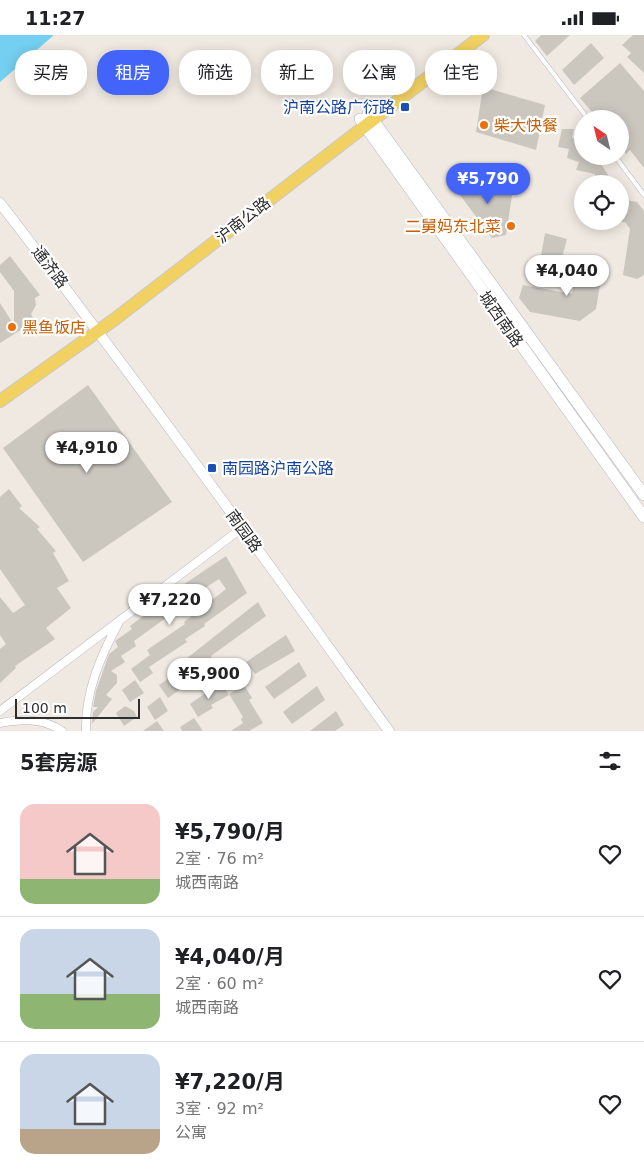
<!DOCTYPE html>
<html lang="zh">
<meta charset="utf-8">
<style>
body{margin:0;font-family:"DejaVu Sans","Noto Sans SC",sans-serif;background:#f6f6f6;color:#202124;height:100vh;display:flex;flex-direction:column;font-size:19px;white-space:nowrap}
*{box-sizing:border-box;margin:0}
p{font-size:16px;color:#757577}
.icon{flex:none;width:28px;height:28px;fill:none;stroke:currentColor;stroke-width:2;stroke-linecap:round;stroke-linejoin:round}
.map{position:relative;height:696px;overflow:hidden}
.sheet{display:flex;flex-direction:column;background:#fff;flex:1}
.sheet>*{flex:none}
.hud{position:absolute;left:15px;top:15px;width:615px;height:45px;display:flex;gap:10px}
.needle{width:32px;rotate:325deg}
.controls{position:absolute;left:574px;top:75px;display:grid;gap:10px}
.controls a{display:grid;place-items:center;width:55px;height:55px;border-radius:50%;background:#fff;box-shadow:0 2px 12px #0003;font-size:25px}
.scale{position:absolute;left:15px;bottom:12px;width:125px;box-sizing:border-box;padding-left:5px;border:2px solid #2e2e2e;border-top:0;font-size:14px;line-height:18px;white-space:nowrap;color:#2e2e2e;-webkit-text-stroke:4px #fff;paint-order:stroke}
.price{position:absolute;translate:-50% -42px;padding:0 11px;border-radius:18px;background:#fff;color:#222;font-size:16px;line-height:32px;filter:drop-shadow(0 1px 2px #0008)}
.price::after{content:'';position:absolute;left:50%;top:30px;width:15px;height:11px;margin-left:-8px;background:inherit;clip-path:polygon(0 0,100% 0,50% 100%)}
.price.active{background:#4264fb;color:#fff}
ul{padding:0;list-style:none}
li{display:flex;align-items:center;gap:15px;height:125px;padding:0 20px}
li+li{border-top:1px solid #e0e0e0}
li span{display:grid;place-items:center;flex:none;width:140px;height:100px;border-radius:15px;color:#555}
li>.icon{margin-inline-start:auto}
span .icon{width:60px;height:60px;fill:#fffc;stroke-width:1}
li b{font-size:21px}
h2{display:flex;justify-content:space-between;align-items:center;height:60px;padding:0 20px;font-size:21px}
.pill{padding:0 18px;border-radius:20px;background:#fff;box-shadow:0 2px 12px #0003;font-size:18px;line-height:45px}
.pill.active{background:#4264fb;color:#fff}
.status{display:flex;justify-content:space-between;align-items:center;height:35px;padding:0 25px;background:#fff;direction:ltr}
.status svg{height:14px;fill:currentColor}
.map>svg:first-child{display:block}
.water{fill:#75cff0}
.building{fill:#cbc7bf}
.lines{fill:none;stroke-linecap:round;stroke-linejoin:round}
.service-casing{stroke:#b4b7c1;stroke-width:5}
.minor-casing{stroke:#b4b7c1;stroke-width:9}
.tertiary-casing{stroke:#b4b7c1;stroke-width:11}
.secondary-casing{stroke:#b4b7c1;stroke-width:12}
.primary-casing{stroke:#c9c9c9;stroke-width:14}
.service{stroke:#fff;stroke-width:4}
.minor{stroke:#fff;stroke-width:8}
.tertiary{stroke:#fff;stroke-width:10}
.secondary{stroke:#fff;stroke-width:11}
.primary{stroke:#f2d163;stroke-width:12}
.transit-dot{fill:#1a4fb4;stroke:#fff;stroke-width:2}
.food-dot{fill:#e8710a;stroke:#fff;stroke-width:2}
.labels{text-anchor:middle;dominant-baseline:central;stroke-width:4.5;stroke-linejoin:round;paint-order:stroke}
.transit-label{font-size:16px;fill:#164399;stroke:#fff;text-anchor:end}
.food-label{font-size:16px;fill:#c56008;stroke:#fff;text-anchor:start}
.street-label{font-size:16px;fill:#2e2e2e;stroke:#fff}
</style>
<div class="status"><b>11:27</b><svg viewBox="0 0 49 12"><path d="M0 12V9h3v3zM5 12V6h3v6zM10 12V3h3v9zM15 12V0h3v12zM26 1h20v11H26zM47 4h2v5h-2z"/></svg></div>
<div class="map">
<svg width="644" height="696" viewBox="0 0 644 696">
<rect width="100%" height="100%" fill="#efe9e1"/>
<!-- water -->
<path class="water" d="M0,0h54l-54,47z"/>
<!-- building -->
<path class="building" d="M541,0h29l-23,21 -12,-15z
M633,0h11v38l-17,-16 4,-4 -9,-8z
M591,8l13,15 -30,27 -12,-15z
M620,28l24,28v77l-14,-18 -4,4 -6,-8v-27h-22l-18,-21z
M483,52l62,18 -9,45 -60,-18z
M562,94h12l-2,9 10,1v17h14l12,19 1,9h-14v-10l-19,-4 3,-8 -12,-4 2,-9 -11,-2z
M464,143l49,11 -7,46 -14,3 -35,-47z
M620,164l17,3 7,9v64l-7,4 -14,-4 7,-46 -5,-7h-5z
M545,198l22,6 -8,30 -20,-2z
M10,221l30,39 -5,3 1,7 -5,9 4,7 -35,22v-40l14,22v-34l-14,-19v-7z
M578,230l25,2 -7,42 -16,12 -50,-9 -11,-14 4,-13 49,9z
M88,350l84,117 -89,60 -80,-114z
M9,454l13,17 -3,2 21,19 -3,2 19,22 -3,2 16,28 -12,7 14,20 -25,20 9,11 -40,27 1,2 -16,15v-34l6,-5 -6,-9v-38l13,16 12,-8 -25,-36v-72z
M226,521l21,37 -43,31 1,2 -20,13 2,3 -38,25 4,6 -13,9 -9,-13 19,-14 -3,-5 38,-26 -1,-2 42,-33 -7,-10 -36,23 -18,14 1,2 -32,23 2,5 -15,10 4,6 -14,9 6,4v8l-11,12 6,4 -20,25 1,-12 5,-5h-5l3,-16 13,-37 9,-7 -3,-6 17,-12 -2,-3 33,-25 -1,-2z
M258,567l8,14 -55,40 1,3 -15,10 1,2 -20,13 3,5 -13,9 -9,-13 20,-14 -3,-4 15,-12z
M286,600l9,16 -40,23 -9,-12z
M299,627l8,14 -33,23 -9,-12z
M135,645l9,13 -14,9 -8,-12z
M221,647l8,13 -18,10 2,3 -15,9 -8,-13z
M244,650l8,13 -3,2 14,23 -14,8h-18l12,-8 -2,-4 2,-2 -14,-23z
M317,651l8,14 -33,24 -9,-12z
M160,662l8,14 -13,9 -8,-13z
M125,671l9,5 3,6 -13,9 -8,-13z
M336,676l8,14 -9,6h-25z
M194,683l9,13h-21l-2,-4z
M157,686l7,10h-21z"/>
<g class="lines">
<defs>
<path id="service" d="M524,0l64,84
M615,121l29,39"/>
<path id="minor" d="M0,676l242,-183
M0,688c22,-4 43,-5 62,8
M86,696c-1,-38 14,-74 32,-107"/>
<path id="tertiary" d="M0,168c134,173 261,351 389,528"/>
<path id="secondary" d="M368,78l276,382
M360,84l284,398"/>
<path id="primary" d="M0,366l115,-82 368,-284"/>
</defs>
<!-- service casing -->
<use href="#service" class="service-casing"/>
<!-- minor casing -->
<use href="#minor" class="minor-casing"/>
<!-- tertiary casing -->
<use href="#tertiary" class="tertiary-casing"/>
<!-- secondary casing -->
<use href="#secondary" class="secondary-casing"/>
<!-- primary casing -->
<use href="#primary" class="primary-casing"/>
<!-- service -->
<use href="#service" class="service"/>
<!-- minor -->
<use href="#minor" class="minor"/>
<!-- tertiary -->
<use href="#tertiary" class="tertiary"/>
<!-- secondary -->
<use href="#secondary" class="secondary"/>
<!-- primary -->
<use href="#primary" class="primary"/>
</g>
<!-- markers -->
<g class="transit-dot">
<rect x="400" y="67" width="10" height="10" rx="2.5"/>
<rect x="207" y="428" width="10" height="10" rx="2.5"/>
</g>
<g class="food-dot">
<circle cx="484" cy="90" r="5"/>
<circle cx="511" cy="191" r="5"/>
<circle cx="12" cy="292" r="5"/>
</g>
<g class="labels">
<!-- transit labels -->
<g class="transit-label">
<text x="395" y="72">沪南公路广衍路</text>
<text x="222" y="433" text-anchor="start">南园路沪南公路</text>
</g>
<!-- food labels -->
<g class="food-label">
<text x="494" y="90">柴大快餐</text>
<text x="501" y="191" text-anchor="end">二舅妈东北菜</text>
<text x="22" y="292">黑鱼饭店</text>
</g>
<!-- street labels -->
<g class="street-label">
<text transform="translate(243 185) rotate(-38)">沪南公路</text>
<text transform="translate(50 232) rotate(52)">通济路</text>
<text transform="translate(501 284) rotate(55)">城西南路</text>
<text transform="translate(244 496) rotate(54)">南园路</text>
</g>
</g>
</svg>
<div class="controls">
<a><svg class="needle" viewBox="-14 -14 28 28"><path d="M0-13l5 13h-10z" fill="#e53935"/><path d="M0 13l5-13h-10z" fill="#757577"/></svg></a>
<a><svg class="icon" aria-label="locate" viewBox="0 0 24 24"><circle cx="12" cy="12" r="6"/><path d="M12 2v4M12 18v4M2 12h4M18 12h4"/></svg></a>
</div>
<div class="scale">100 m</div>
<b class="price active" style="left:488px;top:170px">¥5,790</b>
<b class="price" style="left:567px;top:262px">¥4,040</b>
<b class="price" style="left:87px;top:439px">¥4,910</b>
<b class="price" style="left:170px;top:591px">¥7,220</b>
<b class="price" style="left:209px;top:665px">¥5,900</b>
<div class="hud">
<a class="pill">买房</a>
<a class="pill active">租房</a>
<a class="pill">筛选</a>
<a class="pill">新上</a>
<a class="pill">公寓</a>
<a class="pill">住宅</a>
</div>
</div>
<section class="sheet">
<h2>5套房源<svg class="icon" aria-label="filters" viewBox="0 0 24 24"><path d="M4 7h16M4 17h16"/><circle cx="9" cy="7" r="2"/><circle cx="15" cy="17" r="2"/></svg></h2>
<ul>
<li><span style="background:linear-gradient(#f6c9c9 75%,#8fb573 0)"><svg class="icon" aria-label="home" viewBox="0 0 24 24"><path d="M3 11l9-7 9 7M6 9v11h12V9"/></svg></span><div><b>¥5,790/月</b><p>2室 · 76 m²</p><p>城西南路</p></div><svg class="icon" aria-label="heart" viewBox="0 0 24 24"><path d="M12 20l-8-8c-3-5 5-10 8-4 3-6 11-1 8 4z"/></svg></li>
<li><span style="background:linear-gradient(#c9d6e8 65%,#8fb573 0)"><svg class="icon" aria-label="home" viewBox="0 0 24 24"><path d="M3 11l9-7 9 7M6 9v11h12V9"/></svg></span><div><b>¥4,040/月</b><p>2室 · 60 m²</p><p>城西南路</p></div><svg class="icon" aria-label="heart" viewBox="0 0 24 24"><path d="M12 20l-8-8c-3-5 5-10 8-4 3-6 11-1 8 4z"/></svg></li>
<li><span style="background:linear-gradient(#c9d6e8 75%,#b9a48a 0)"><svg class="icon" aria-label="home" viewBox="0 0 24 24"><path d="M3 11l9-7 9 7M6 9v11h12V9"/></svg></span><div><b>¥7,220/月</b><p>3室 · 92 m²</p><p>公寓</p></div><svg class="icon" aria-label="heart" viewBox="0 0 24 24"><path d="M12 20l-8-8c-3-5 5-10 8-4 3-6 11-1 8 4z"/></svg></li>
</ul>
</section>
